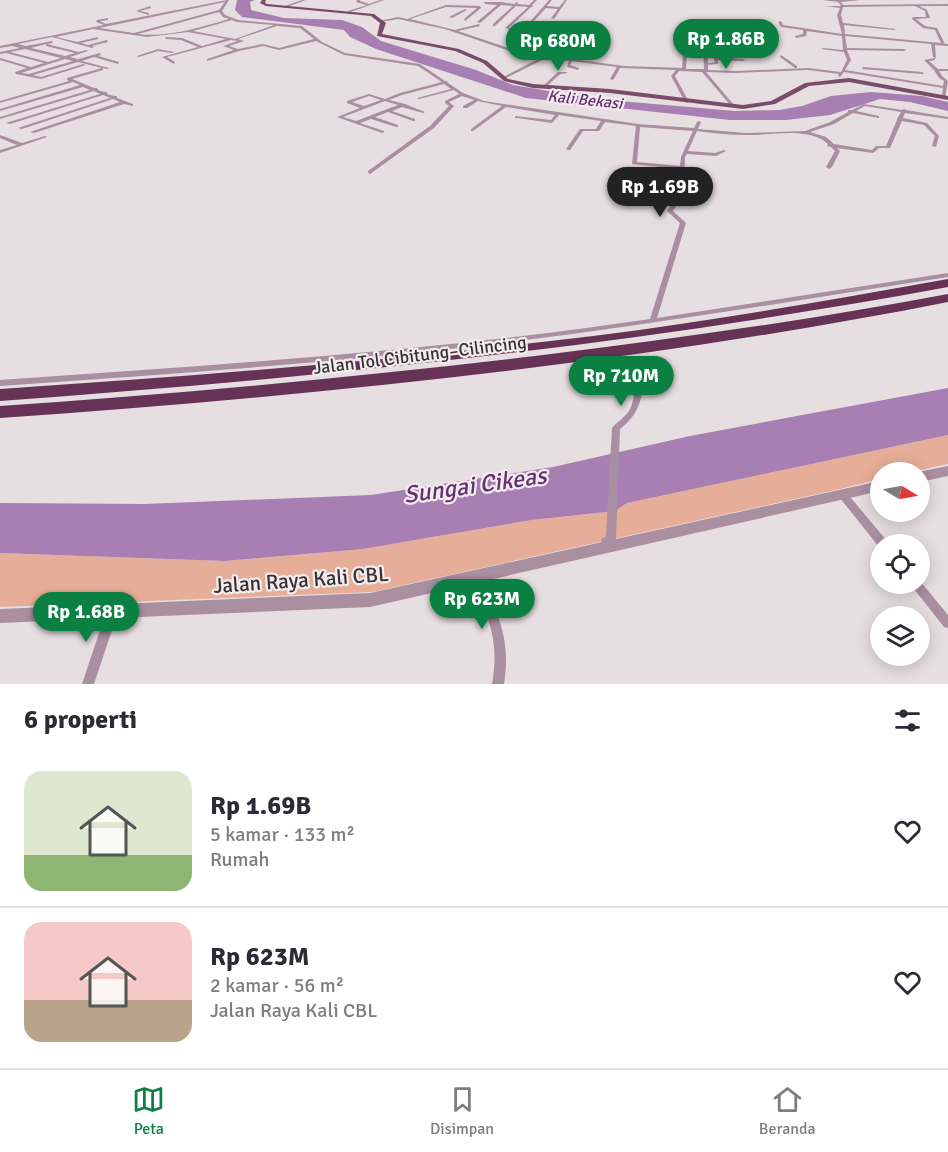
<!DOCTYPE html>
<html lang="id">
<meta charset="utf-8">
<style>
body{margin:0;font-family:Signika,sans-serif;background:#f2f2f3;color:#2b2b33;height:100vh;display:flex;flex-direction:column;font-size:22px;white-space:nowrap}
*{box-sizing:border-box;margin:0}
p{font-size:20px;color:#7c7c81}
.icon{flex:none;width:33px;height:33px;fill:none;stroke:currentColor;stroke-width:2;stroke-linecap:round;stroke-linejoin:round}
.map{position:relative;height:684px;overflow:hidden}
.panel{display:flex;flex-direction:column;background:#fff;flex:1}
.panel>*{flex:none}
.needle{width:39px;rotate:100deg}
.tools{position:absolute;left:870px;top:462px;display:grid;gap:12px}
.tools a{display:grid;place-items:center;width:60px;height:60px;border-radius:50%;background:#fff;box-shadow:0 3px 15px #0003;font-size:30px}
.price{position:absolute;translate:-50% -51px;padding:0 14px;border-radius:21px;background:#0b8043;color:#fff;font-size:20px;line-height:39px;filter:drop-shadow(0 2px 3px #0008)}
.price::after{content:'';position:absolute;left:50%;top:36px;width:18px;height:14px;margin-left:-9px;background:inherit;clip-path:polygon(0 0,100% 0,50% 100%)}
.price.on{background:#222;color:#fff}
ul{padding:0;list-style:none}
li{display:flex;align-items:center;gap:18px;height:150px;padding:0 24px}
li+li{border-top:2px solid #e1e1e2}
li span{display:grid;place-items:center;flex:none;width:168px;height:120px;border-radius:18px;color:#555}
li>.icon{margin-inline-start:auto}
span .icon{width:72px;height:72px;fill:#fffc;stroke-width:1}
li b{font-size:26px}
h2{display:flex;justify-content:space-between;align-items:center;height:72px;padding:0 24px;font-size:26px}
.dock{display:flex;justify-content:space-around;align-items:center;height:84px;border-top:2px solid #e1e1e2;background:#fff;font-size:16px;color:#7c7c81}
.dock a{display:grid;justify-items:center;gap:3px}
.dock .on{color:#0b8043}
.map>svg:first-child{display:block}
.green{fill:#e6ae98}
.water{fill:#a77fb3}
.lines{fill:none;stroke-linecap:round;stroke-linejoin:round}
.minor{fill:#a98fa0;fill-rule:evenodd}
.tertiary{fill:#a98fa0;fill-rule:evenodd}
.primary{fill:#794c6a;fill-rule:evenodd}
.motorway{fill:#663357;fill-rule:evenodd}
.labels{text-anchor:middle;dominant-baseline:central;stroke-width:4.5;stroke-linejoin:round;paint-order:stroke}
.far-water-label{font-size:16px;font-style:italic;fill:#633071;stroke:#f4ebed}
.street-label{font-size:18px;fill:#363233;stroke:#f4ebed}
.near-street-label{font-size:21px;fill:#363233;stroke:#f4ebed}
.near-water-label{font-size:24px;font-style:italic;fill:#633071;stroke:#f4ebed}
</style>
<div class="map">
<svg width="948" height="684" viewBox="0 0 948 684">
<rect width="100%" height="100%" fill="#e6dee0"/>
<!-- green -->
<path class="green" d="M948,435v29l-38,8h-30v7l-40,10 -468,103 -372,15v-54l225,8 138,-12 169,-29 83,-9 12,-8z"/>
<!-- water -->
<path class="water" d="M237,0h18l-5,2 1,8 33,8 58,2 20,7 19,14 95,29 37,15 83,14 139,12 44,-1 23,-4 29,-10 40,-4 51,4 26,6v9l-38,-9 -30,-3 -50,16 -44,5h-56l-204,-22 -150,-49 -26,-12 -6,-7 -102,-13 -7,-7z
M948,388v47l-321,68 -12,8 -83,9 -169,29 -138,12 -225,-8v-50l145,1 226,-9 182,-28 137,-31z"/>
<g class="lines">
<!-- minor -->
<path class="minor" d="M227,0h2l-7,11 3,4 13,5 64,6 20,16 23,11 75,11 25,17h2l1,2 15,10 21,8 154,23 56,4 3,-6 2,-1 2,1 -3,7 48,4 59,-2 25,-9 18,-10v-2h4l12,-6 38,6 2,-1 2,1 42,7v2l-43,-6 -2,5 24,5 12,13 -3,11 -4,-1 3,-10 -11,-11 -22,-4 -12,27h-11l-6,5 -36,-5 3,3 -8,16 -3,2 -3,-2 9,-16 -4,-4 -4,-1 1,-2c-20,-18 -58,-8 -83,-9 -16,0 -32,-2 -48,-4l-9,20 27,2 9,-3 2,1 -10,5 -29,-2 -2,3 -2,39 -10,15 13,12 -29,95 291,-45v4c-163,25 -325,53 -489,71 -153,17 -306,27 -459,38v-6c217,-15 434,-29 650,-61l30,-96 -13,-12 10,-15 2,-27 -47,-5 4,-38 -31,-4 -6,9h-16l-13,19h-2l-2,-1 14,-20h16l5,-8 -42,-6 -7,8 -35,-5h-2v-2l36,4 4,-5 -49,-8 -33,24h-2v-2l31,-23 -24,-5 -11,7h-4v-2l11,-6 -12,-4 -13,6 5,4 -20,22 -64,46 -2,-1v-2l62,-45 19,-20 -4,-3v-2l14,-7 -5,-4 -35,9 -2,-1 34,-9 -7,-5 -42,11 -13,5 16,4 20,8 -2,1 -21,-6 -10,4 23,8v2h-2l-25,-9 -13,5 23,8v2h-2l-25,-8 -11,4 24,8v1l-2,1 -45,-16 23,-9 -13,-5v-2l22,-7 16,5 15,-6 42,-11 -24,-16 -74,-11 -28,-14 -37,9 -16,-4 -24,5 -32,10v-2l27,-9 -11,-4 15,-5 -7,-1 -64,17 8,5 -1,2 -12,-7 36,-10 -17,-7 -15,-1 -1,-2 17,1 20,8 24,-7 -38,-7 -41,5 -54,-8 -37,8 21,5 21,-5v2l-17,4 7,2 19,-5 1,2 -16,4 2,1 -2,1 -40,-11 -34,7 8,2 26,-5 1,2 -6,1 32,8 7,-2 2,1 -18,6 8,2 22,-6 1,2 -3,1 21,6 -1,2 -24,-7 -12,4 27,7 -2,1 -4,-1v2l-31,9 22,9h3l1,2 6,2h3v2l7,2h3v2l16,6v2l-9,-2 -90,29 -4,-1 90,-30 -7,-3 -91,30 -4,-1 92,-30 -7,-3 -93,29 -4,-1 94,-29 -6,-3 -94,28v-2l90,-27 -7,-3 -83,24v-2l80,-24 -7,-3 -73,21v-2l69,-20 -2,-1v-2l35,-10 -24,-6 -45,13 8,2 42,-13 3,1 -45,14 -25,-5 -1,-2 12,-4 -27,-8v-2l31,9 13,-4 -38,-10 -6,1v-2l20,-4 -8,-2 -12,2v-2l104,-21 -8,-3 1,-2 11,-2v2l-8,1 6,3zM225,2l-6,8 -85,23 -35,-5zM219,12l4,5 6,2c-27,8 -63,19 -91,15zM232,20l5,2 37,3 -39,14 -42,-8zM277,26l23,2 14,11 -35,9 -16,-4 -25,5 -9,-3 15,-5 -6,-2zM46,44v2l29,7 -10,3 -34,-8zM25,49l36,9 -13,4 -38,-10zM65,59l8,2 -44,13 -8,-1zM369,96l12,4 -17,6 -12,-4zM385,101l13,4 -42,16 -13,-4zM865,106l36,6 -4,7v1l-11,26h-10l-4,4 -38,-6 -8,-7 -16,-5 24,-8 19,-11 26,5v-2l-23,-5zM640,127l53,4 -12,26 -1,9 -43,-4z
M302,0h4l-22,8 -2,-1z
M357,0h3v1l9,3 11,-4h4l-36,13v-2l19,-6 -11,-3z
M534,0h3l-5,5 1,2h-2l-22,21 13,3 27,-31h3l-5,6 12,1 6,-7h2l-13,19 -3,-1 7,-9 -12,-1 -14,15 13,1 1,2 -15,-1 -8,8 -18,-5 23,-21 -12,-1 -21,20h-2v-2l20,-18 -12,-1 -21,18 -3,-1 20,-17 -12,-1 -1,-2h17l13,2 3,-2 1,1 -1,1 12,1z
M823,0h37l-19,2 2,3 105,-1v2h-29l8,4 3,8 -14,1 9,7 12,2 8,16h3v2l-13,-1 1,13 -3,-1 -2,-13 -86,-8 2,12 57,1 2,1 -2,1 -57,-1 4,10 -6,10 98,16 1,-5 -5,-3 -5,-8 -10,-10 11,-2v2l-6,1 9,8h10v2h-9l3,5 6,5 -3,17 -3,-1 1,-9 -99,-16 -4,5 -2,-1 1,-2 -31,-4 -72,3 -30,-1 28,33v2h-2l-30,-35 -23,-1 -4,5 14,26 -2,1 -2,-1 -14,-26 5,-6 -56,-2 -6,11 -2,1 -2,-1 7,-12 -45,-6 -2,4 9,3 -1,2 -11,-3 2,-6 -23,-3 -42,21h-1v-2l39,-20 -24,-3 -73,-25 -47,-10 -17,3 -2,-1 19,-4 9,2 39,-14 34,1 1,2 -16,13 -1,-2 13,-11 -31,-1 -36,12 45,11 24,-6 1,2 -22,5 62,21 104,14 58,2 1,-13 9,-19 2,-1 2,1 -9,19 -1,14h18l-1,-23 8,-19 2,-1 2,1 -8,19 1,17 7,-1 -5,-13 2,-1 2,1 3,9 26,1 2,1 -2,1 -25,-1v4l-10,1v5l28,1 72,-3 33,4 6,-12 -3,-8 -23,-3 2,-1 20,2 -1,-14 -35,-5 -1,5 -10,2 -1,-2 8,-2v-4l-22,-3 -3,-5 3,-1 2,4 59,9 -5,-19 3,-7 -15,-2h15l1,-1 -3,-3zM915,6l10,5 1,6h-13l-1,2 11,9 12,2 6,13 -96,-9 -1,-9 50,5 2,-1 -53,-6 -2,-8 2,-8z
M150,6l1,2 -11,3 9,2v2l-13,-4z
M465,9l2,1 -15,8 -3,-1z
M158,49l16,3 -2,1 -14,-2 -19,6 -2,-1z
M781,55l16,11v2h-2l-15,-11z
M863,67l59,5 2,1 -2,1 -60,-5z
M558,72h8l2,1 -8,1 -15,14h-2v-2z
M0,135l22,8 23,-7 2,1 -47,16v-3l17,-5 -17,-7z
M638,358h6l1,2c-2,28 0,50 -25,69l-4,110 -1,3 -9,3 -4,-1 -1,-3 1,-3 4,-1 6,-109c5,-6 12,-10 17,-17 9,-16 4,-36 9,-53z
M843,491l3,1 41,49 1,3h-8v3h-1l-39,-49 -2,-3 2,-3z
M476,572l4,2 1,3c18,40 30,62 23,107h-12c8,-45 -4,-67 -21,-107l1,-3z
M920,581l28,34v13l-4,-1 -34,-43h10z
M112,607l4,1 2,4 -24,72h-12l24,-72 2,-4z"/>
<!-- tertiary -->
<path class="tertiary" d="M948,466v10l-28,6 -2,-10z
M880,481v10l-510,116 -370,16v-14l370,-16z"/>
<!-- primary -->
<path class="primary" d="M262,0h4l-1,3 2,1 107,10 12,9 -4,11 77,15 28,12 21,18 25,5 77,5 133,16 28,-4 34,-18 44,-5 99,18v4l-99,-18 -40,4 -34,18 -32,5 -133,-16 -77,-5 -29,-7 -21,-18 -28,-12 -78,-15 3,-13 -9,-7 -105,-10 -6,-3z"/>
<!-- motorway -->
<path class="motorway" d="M948,279v8c-316,58 -627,91 -948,114v-12c198,-13 396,-29 593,-53 119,-15 237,-36 355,-57z
M948,294v8c-310,61 -633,94 -948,116v-12c179,-12 357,-29 535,-50 138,-17 276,-36 413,-62z"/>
</g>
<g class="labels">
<!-- far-water labels -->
<g class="far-water-label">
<text transform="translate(585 100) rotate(6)">Kali Bekasi</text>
</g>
<!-- street labels -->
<g class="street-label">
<text transform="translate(420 355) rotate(-7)">Jalan Tol Cibitung–Cilincing</text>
</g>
<!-- near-street labels -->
<g class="near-street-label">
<text transform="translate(301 580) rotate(-4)">Jalan Raya Kali CBL</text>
</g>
<!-- near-water labels -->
<g class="near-water-label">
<text transform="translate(475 485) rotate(-8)">Sungai Cikeas</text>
</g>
</g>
</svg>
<div class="tools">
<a><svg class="needle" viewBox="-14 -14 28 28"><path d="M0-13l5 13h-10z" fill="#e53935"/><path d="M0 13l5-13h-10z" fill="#7c7c81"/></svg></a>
<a><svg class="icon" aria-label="locate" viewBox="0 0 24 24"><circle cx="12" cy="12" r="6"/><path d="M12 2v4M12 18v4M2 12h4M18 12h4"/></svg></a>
<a><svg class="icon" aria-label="layers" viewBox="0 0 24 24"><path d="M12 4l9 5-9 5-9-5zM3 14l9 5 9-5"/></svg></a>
</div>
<b class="price" style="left:726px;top:70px">Rp 1.86B</b>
<b class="price" style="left:558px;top:72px">Rp 680M</b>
<b class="price on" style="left:660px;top:218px">Rp 1.69B</b>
<b class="price" style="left:621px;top:407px">Rp 710M</b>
<b class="price" style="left:482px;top:630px">Rp 623M</b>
<b class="price" style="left:86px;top:643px">Rp 1.68B</b>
</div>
<section class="panel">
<h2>6 properti<svg class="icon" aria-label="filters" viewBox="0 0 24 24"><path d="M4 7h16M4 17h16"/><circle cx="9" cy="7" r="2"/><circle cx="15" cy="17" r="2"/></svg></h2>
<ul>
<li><span style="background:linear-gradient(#dfe7d0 70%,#8fb573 0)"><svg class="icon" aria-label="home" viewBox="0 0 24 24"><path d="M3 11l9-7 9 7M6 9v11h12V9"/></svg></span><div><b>Rp 1.69B</b><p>5 kamar · 133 m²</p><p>Rumah</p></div><svg class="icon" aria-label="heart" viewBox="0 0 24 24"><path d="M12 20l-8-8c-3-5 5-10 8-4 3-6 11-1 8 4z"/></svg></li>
<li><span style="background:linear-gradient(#f6c9c9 65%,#b9a48a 0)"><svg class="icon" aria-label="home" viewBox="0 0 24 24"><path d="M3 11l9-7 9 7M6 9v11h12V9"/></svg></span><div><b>Rp 623M</b><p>2 kamar · 56 m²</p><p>Jalan Raya Kali CBL</p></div><svg class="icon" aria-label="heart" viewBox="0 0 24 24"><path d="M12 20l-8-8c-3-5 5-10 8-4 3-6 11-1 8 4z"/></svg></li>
</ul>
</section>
<nav class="dock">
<a class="on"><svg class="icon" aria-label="map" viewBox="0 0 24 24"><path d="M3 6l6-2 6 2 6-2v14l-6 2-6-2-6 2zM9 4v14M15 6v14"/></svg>Peta</a>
<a><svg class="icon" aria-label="saved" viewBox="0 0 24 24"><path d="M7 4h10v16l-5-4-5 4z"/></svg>Disimpan</a>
<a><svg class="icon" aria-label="home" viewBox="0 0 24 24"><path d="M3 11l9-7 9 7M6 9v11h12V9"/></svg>Beranda</a>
</nav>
